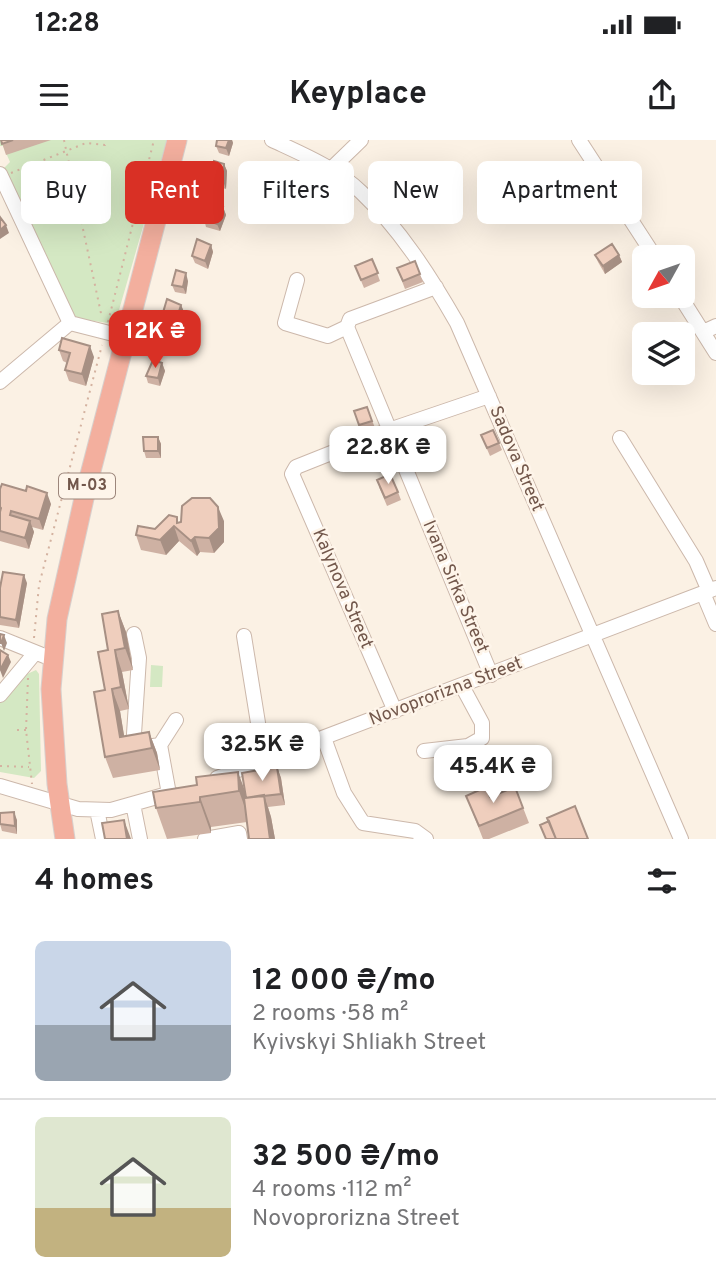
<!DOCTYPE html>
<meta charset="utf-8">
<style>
body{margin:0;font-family:Overpass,sans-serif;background:#f6f6f6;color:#202124;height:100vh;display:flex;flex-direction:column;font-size:26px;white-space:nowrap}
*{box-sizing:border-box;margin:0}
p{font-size:23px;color:#757577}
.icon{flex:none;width:38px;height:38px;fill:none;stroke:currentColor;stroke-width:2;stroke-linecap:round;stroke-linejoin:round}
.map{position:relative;height:699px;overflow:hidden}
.details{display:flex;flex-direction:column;background:#fff;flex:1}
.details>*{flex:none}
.top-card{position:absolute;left:21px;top:21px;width:676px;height:63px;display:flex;gap:14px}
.needle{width:46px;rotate:230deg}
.fabs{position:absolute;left:632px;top:105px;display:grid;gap:14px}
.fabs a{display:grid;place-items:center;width:63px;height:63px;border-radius:10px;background:#fff;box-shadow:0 7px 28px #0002;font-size:35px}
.price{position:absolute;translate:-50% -60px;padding:0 16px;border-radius:14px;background:#fff;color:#222;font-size:23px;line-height:46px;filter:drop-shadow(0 2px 4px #0008)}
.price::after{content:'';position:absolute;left:50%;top:42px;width:21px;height:16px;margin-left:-10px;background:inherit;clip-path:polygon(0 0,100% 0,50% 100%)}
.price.selected{background:#d93025;color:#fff}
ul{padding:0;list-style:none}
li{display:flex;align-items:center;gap:21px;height:175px;padding:0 35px}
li+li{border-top:2px solid #e0e0e0}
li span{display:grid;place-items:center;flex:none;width:196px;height:140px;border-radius:10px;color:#555}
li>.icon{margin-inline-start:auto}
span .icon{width:84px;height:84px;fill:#fffc;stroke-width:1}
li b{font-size:30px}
h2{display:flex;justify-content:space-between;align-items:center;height:84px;padding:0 35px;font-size:30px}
.tag{padding:0 24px;border-radius:10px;background:#fff;box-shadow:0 7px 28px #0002;font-size:24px;line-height:63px}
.tag.selected{background:#d93025;color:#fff}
.status{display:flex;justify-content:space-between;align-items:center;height:49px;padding:0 35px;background:#fff;direction:ltr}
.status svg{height:19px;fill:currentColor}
header{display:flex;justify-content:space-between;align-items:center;height:91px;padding:0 35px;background:#fff;font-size:32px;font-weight:700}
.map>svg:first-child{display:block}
.green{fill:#d4e8c3}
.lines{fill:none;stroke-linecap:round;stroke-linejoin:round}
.minor-casing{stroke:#ccb8ab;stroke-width:16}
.highway-casing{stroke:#d8d0cd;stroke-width:21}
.path{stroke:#d4b2a0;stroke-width:2;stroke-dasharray:2 5;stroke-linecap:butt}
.minor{stroke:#fff;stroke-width:14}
.highway{stroke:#f3af9e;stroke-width:19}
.wall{fill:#ceb1a3}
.shaded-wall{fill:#a79084}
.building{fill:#efcebd;stroke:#a79084;stroke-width:2}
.labels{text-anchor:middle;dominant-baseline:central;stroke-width:5;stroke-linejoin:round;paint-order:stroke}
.shield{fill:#fef5ea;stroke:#9c867b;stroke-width:2}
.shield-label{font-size:16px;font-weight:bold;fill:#72574b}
.street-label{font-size:18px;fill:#72574b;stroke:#fef5ea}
</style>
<div class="status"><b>12:28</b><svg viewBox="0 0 49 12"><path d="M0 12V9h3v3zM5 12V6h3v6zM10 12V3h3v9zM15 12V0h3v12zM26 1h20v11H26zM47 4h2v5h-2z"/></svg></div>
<header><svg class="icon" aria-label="menu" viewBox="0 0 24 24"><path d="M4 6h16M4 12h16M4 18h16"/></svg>Keyplace<svg class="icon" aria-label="share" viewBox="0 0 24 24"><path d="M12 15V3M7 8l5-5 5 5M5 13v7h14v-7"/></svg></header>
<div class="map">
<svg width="716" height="699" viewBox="0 0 716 699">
<rect width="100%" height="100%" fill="#fbf1e4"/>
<!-- green -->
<path class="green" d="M0,0h168l-53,184 -42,-6 -70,-149 7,-7 -7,-16h-3z
M151,525l12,1 -1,21h-12z
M36,530l3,4 2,97 -7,7 -34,-6v-69l25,-28z"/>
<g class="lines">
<defs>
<path id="minor" d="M272,0c30,14 64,28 89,52 39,37 69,84 96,131l224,516
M579,0l76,117
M330,30l31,-30
M0,34l70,149 51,13 4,5
M297,140l-12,43 43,13 19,-9 144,348
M680,156l36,57
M347,187l3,-8 86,-32
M703,192l13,-6
M0,242l70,-59
M620,298l76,123 13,30
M703,453l13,31
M134,494l5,24 -6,91 27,-4 9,49
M244,496l20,124
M0,498l52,21
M0,555l35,-42
M395,571l-103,-237 4,-7 93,-37 100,-34
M324,598l20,55 19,30 52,8 11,8
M160,605l16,-25
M424,611l44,-5 14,-8v-15l-20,-37
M217,638l499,-190
M0,646l78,23 33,1 60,-17
M133,664l7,35
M97,670l6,29
M205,699l34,-6 1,6"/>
<path id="highway" d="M65,699l-8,-55 -6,-95 6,-70 28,-125 92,-354"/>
</defs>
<!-- minor casing -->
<use href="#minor" class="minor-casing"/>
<!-- highway casing -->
<use href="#highway" class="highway-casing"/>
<!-- path -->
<path class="path" d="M64,0l38,178
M11,33l75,-30 19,2 1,-5
M108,182l46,-182
M34,498l5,-53 63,-240
M28,538l-2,52 6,54
M17,590h9
M0,626l29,1"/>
<!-- minor -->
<use href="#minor" class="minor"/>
<!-- highway -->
<use href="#highway" class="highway"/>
</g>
<!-- wall -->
<path class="wall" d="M1,0h50l-45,15z
M217,0h15l1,3 -4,13 -10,-3 -3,-7z
M224,24l3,7 -1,18 -16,-5 -3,-7 7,-11z
M223,67l3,8 -6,16 -14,-4 -2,-8 8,-8z
M211,105l2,7 -5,17 -13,-6 -3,-7z
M595,115h24l3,7 -17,12 -7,-12z
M372,119l8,22 -16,7 -9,-22z
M415,121l8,21 -18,7 -8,-21z
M188,141l-2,13 -11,-2 -3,-7z
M181,165l3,7 -5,16 -14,-5 -3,-7z
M175,196l-4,13 -13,-4 -3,-8z
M59,210l35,7 -8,29 -17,-5 -4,-11 2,-7 -4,-2z
M162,223l3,8 -5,15 -12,-3 -2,-7z
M367,267l8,21 -13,5 -8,-22z
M481,295l18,8 3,7 -12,6z
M158,297l3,7v14h-15l-2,-7z
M379,347l19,5 3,8 -14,6z
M0,349l51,15 -8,26 -11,-3 2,5 -5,17 -29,-8z
M224,381v21l-10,11 -14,-1 -3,4 -18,-15 -13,14 -25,-5 -5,-15 43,-12z
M27,443l-8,45 -19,-3v-37z
M118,471l8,21 7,38 -11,2 7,37 -9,2 4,25 25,-4 8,21 3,17 -47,8 -8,-21 3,-107z
M277,627l4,11 4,27 -17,2 3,10 4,22h-26l-2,-17 -36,5v6l-44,6 -11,-31 -3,-16 92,-1z
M515,647l14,36 -40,16h-6l-17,-43 24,1z
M0,673l17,7v14l-15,-3 -2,-7z"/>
<!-- shaded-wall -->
<path class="shaded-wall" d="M229,0h3l1,3 -4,13 -3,-8z
M224,24l3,7 -1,18 -3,-8z
M223,67l3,8 -6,16 -3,-7z
M6,85l3,8 -9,6v-9z
M211,105l2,7 -5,17 -3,-8z
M619,115l3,7 -17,12 -2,-8z
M186,133l2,8 -2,13 -3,-7z
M181,165l3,7 -5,16 -3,-7z
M172,188l3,8 -4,13 -3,-7z
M688,199l3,8 -9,6v-10z
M90,206l4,11 -8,29 -4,-12z
M162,223l3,8 -5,15 -2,-8z
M158,297l3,7v14l-3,-7z
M47,353l4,11 -8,26 -4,-11z
M218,367l6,14v21l-10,11 -5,-15z
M30,381l4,11 -5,17 -4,-11z
M174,386l5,15 -13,14 -6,-15z
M195,397l5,15 -3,4 -6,-15z
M24,435l3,8 -8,45 -3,-8z
M118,471l8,21 7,38 -8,-22z
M4,495l3,8 -3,8 -3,-8z
M115,510l7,22 7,37 -8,-22z
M8,515l3,7 -8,16 -3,-8z
M112,549l8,22 7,42 -7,-16z
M149,592l8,21 3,17 -8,-22z
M277,627l4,11 4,27 -4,-11z
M238,632l10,27 2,23 -11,-31z
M264,655l7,22 4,22h-5z
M200,657l11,30v6l-11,-31z
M14,672l3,8v14l-2,-8z
M124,680l7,19h-4z"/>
<!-- building -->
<path class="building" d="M1,0h12l-11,4z
M217,0h12l-3,8 -10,-2z
M214,21l10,3 -1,17 -16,-4 2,-12 5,1z
M214,64l9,3 -6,17 -13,-5 3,-10 5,2z
M0,77l6,8 -6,5z
M197,99l14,6 -6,16 -13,-5z
M612,104l7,11 -16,11 -8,-11z
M372,119l6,14 -17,7 -6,-14z
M415,121l5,13 -17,7 -6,-13z
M176,130l10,3 -3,14 -11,-2z
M167,159l14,6 -5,16 -14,-5z
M159,185l13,3 -4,14 -13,-5z
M679,185l9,14 -6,4v-9h-16z
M62,198l28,8 -8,28 -17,-4 5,-17 -11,-3z
M153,220l9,3 -4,15 -12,-2z
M367,267l5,14 -13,4 -5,-14z
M493,290l6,13 -12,5 -6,-13z
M143,297h15v14h-14z
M390,334l8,18 -13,6 -8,-18z
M2,344l24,7 1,-5 20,7 -8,26 -28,-8 -1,4 20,6 -5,17 -25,-7v-19l1,-4 -1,-1v-18z
M192,358h18l8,9 1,21 -10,10 -14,-1 -4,4 -17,-15 -14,14 -24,-5 2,-9 17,3 14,-14 8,2v6l4,-1 1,-16z
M3,432l21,3 -8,45 -16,-3v-29z
M118,471l7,37 -10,2 6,37 -9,2 8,48 29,-5 3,16 -47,9 -11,-65 11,-2 -7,-38 10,-2 -6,-36z
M0,494l4,1 -3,8h-1z
M0,510l8,5 -8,15z
M277,627l4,27 -35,4 -4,-25z
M238,632l1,19 -39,6v5l-44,6 -3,-16 44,-7 -1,-8z
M486,647l4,10 25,-10 8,21 -44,18 -13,-30z
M264,655l6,44h-21l-5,-41z
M575,666l13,33h-32l-9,-21z
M14,672l1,14 -15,-2v-11z
M124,680l3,19h-22l-3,-16z
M549,681l7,18h-10l-6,-14z"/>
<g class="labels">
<!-- shield labels -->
<rect class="shield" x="59" y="333.5" width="56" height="25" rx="5"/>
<g class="shield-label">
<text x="87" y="346">М-03</text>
</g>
<!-- street labels -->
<g class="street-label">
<text transform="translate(516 319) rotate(67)">Sadova Street</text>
<text transform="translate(455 447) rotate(67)">Ivana Sirka Street</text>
<text transform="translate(342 449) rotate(67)">Kalynova Street</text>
<text transform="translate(446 552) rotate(-21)">Novoprorizna Street</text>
</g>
</g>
</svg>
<div class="fabs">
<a><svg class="needle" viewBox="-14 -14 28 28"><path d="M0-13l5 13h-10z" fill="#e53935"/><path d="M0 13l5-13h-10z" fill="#757577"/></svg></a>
<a><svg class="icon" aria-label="layers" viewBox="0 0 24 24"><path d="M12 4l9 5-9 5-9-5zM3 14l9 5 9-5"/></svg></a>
</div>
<b class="price selected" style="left:155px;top:230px">12K ₴</b>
<b class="price" style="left:388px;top:346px">22.8K ₴</b>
<b class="price" style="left:262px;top:643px">32.5K ₴</b>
<b class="price" style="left:493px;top:665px">45.4K ₴</b>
<div class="top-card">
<a class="tag">Buy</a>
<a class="tag selected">Rent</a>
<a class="tag">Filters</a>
<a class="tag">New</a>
<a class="tag">Apartment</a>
</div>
</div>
<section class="details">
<h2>4 homes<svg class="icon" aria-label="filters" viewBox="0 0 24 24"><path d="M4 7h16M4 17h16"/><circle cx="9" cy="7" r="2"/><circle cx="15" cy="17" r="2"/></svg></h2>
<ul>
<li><span style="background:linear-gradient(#c9d6e8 60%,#9aa5b1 0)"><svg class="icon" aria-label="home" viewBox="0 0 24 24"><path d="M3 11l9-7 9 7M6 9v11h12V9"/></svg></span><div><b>12 000 ₴/mo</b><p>2 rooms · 58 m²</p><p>Kyivskyi Shliakh Street</p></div></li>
<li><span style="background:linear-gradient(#dfe7d0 65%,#c2b280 0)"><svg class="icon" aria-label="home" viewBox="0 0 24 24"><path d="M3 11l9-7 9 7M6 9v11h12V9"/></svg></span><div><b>32 500 ₴/mo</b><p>4 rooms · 112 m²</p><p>Novoprorizna Street</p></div></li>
</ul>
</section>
